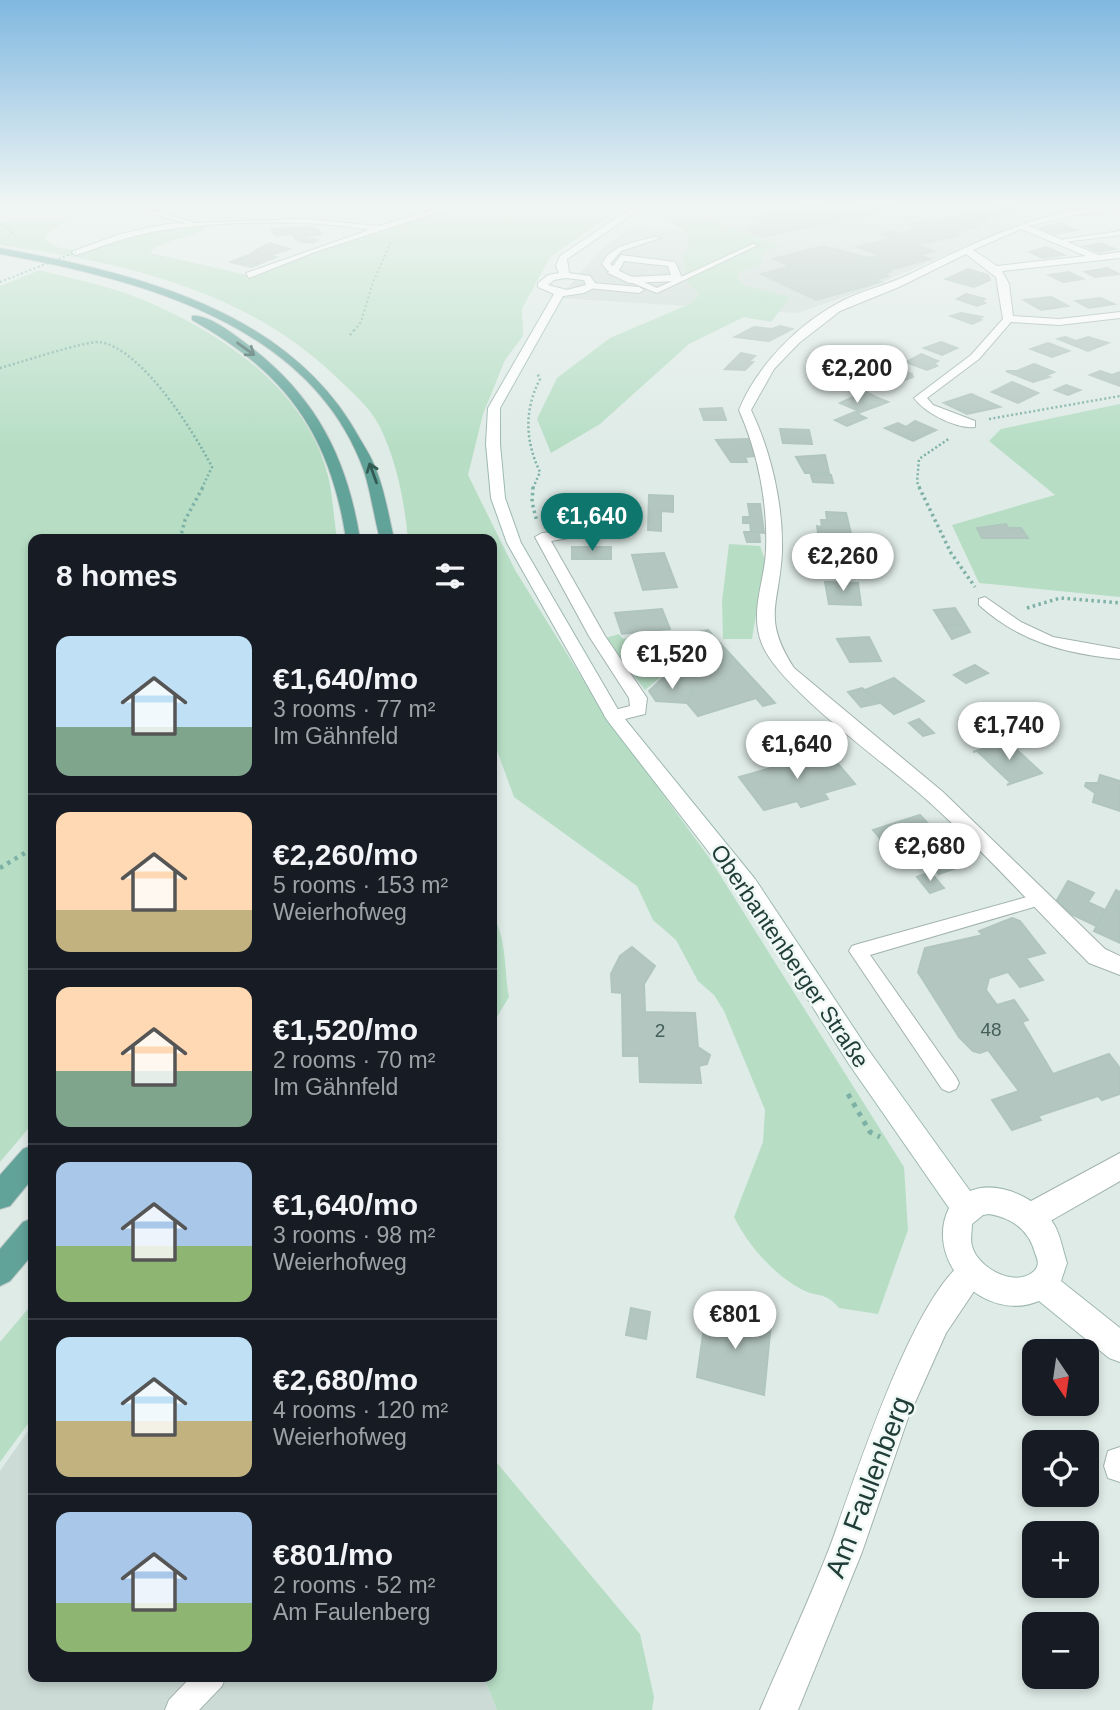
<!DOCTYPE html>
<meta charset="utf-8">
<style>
body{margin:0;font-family:Helvetica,sans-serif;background:#242831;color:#f1f3f6;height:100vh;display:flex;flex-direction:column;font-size:26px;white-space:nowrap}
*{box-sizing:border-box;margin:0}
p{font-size:23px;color:#9ea1a6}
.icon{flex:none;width:38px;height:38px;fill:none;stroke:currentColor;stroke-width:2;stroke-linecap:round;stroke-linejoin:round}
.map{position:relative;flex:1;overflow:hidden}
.details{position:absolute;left:28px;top:534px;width:469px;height:1148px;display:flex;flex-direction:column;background:#171b24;border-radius:14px;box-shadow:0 4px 10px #0003}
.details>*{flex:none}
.needle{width:46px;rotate:167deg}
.buttons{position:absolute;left:1022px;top:1339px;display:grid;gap:14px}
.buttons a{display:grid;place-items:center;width:77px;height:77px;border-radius:14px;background:#171b24;box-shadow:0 4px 10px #0003;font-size:35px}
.price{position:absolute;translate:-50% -60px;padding:0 16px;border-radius:24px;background:#fff;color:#222;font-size:23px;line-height:46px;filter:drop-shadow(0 2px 4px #0008)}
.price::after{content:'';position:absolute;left:50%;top:42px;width:21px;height:16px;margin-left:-10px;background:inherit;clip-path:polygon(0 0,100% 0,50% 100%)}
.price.current{background:#0f766e;color:#fff}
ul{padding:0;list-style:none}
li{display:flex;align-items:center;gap:21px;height:175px;padding:0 28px}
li+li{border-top:2px solid #363941}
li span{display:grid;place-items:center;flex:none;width:196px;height:140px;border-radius:14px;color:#555}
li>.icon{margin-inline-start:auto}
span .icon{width:84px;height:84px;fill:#fffc;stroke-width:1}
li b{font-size:30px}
h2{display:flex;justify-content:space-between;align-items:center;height:84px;padding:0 28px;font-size:30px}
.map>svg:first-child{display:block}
.built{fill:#cddbd6}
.green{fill:#b7dec5}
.building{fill:#b4c6c0;stroke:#b1c5bf;stroke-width:2}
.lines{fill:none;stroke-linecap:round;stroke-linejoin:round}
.lane-casing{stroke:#a2b3af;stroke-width:2}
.street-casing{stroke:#a2b3af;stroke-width:2}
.secondary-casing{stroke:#9db8b1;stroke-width:2}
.primary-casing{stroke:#c0c8c7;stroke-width:2}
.path-far4{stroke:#7eb1a6;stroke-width:2;stroke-dasharray:2 2.5;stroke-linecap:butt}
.path-far3{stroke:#7eb1a6;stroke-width:2.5;stroke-dasharray:2 2.5;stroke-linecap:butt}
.path-far2{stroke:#7eb1a6;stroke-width:3.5;stroke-dasharray:2.5 3.5;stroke-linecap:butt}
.path-far1{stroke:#7eb1a6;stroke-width:4.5;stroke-dasharray:3.5 5;stroke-linecap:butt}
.path{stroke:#7eb1a6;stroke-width:5;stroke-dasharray:4.5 6;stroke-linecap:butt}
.lane{fill:#fff;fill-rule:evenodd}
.street{fill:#fff;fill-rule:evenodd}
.secondary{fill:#fff;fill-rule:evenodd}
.primary{fill:#61a399;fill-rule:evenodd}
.path-bridge{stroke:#7eb1a6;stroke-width:2;stroke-dasharray:2 2.5;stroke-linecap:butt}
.oneway{stroke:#335b54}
.labels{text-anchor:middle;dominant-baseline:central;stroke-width:5;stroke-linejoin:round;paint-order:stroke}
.number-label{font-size:19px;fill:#445e59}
.street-label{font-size:23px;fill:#1f3c37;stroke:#f0f8f5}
.near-street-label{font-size:28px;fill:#1f3c37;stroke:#f0f8f5}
</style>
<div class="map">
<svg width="1120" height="1710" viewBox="0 0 1120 1710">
<rect width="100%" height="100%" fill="#dfebe7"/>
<!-- built -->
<path class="built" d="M748,207h305l8,6 -42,11 -158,67 -64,22 -238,-15 42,-49 29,-21 55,4 39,-7 -30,-11 22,-6 11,3z
M33,1424v252l451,1 13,33h-497v-239z"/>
<!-- green -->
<path class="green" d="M453,207h169l-72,50 -28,52 1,27 -18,24 -22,54 -15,61 47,95 90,145 103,141 196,311 4,63 -30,84 -39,-6c-14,-17 -21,-10 -38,-19 -28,-15 -53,-44 -67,-72l29,-75 2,-32 -41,-99 -10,-16 -16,-14 -22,-41 -23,-20 -16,-34 -123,-89 -22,-60v-198h-84c-4,-40 -11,-76 -28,-112 -10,-20 -30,-37 -46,-52 -91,-86 -212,-113 -334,-130v-23l74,-4 -20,10 -10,10c26,27 65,-1 93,-7 23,-5 49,-5 72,-7 -12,17 -46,12 -59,29l97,22 72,-27z
M670,207h78c-19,4 -35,1 -53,7l83,32 -16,7v11l-23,8 -2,7 9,7 44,11 -19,25 -27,-5 -55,27 -89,80 -49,29 -14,-34 20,-41 53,-40 82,-35 7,-9 -12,-12 -4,-27 7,-7 -5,-16 -30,-19z
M40,270c29,8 60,14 88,24 84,32 180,92 201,186 4,19 5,40 8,59h-304v584l-33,39v-876z
M1120,404v193l-141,-14 -27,-58 103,-30 -66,-54 12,-12z
M729,544l31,2 5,14 -13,79h-29l-1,-38z
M619,634l4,5 31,-3 3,10 -7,16 12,14 -17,14 -40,-52z
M492,914c15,24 12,55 17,83l-17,28z
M33,1303v114l-33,45v-120z
M492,1457l148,177 14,63 -2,13h-155l-13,-33 8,-1z"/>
<!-- building -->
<path class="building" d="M801,207h24l14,5 19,-4 -2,-1h42l-135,30 -16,-6 9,-3 -6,-2 18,-4 -10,-4 11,-2 -4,-1z
M995,207h33l-43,11 5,1 -20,6 8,2 -25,6 8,2 -45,10 18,6 -16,4 12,4 -43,12 3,1 -7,2 5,2 -14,4 7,2 -65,18 -55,-26 30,-8 -18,-7 51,-13 44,12 12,-3 -23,-8 36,-9 -12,-4 11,-3 7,3 22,-5 -11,-4 18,-4 8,2z
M1060,223l16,7 -21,4 -16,-6z
M314,227l8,7 -17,3 13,3 -5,3 -15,-2 -6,-7 -16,2 -5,-7z
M270,243l19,6 -13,4 -13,-4 -10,3z
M1100,243l15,6 -16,3 -14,-6z
M1046,247l5,2 13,6 -21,3 -13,-6z
M263,249l13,4 -5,3 5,1 -25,10 -20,-5z
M1107,268l12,6 -24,3 -10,-5z
M968,269l20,6 2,5 -16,7 -28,-8z
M1069,272l14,7 -20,3 -14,-7z
M966,294l19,5 -3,2 3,2 -8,3 -20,-7z
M1051,297l17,9 -27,4 -17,-10z
M1100,298l14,6 -25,4 -13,-7z
M961,313l21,4 -4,2 3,1 -9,4 -21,-8z
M780,326l12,3 -23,12 -34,-4 19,-10 18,2z
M1065,337l11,4 12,-4 20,6 -20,8 -30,-12z
M941,342l16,6 -15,7 -18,-7z
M1048,343l21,8 -17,6 -21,-8z
M741,353l14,3 -6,5 4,1 -8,8 -20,-1z
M921,354l17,7 -4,2 3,3 -10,4 -21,-8z
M1034,364l20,8 -9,4 4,1 -16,5 -27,-11h11z
M876,367l23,2 13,5 1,3 -27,9 -14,-6 9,-4 -10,-4 6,-3z
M1100,371l12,4 8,-3v14l-30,-11z
M1012,382l26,11 -20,10 -26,-11z
M1066,385l14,5 -12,5 -13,-5z
M866,392l12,6 10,4 -13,5 -22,-10z
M971,394l29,13 -33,7 -23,-11z
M853,397l22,10 -14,5 -21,-9z
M722,408l4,12h-22l-4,-11z
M857,411l4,1 -4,2 9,4 -19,8 -12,-6z
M915,421l21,9 -23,11 -28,-13 13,-5 8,4z
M780,429l29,1 3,14 -29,-1z
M748,439l8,17 -11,1 2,5h-16l-15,-22z
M825,455l4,18h-24l-9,-16z
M811,475h20l2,8 -20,-1z
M649,495l24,1v16l-12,-1v20l-13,-1z
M748,504h12l4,29 -13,-1 -1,-9h-7v-6h7z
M826,512l20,1 7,29 -34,-2 -2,-14 5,1 -1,-7h6z
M1006,524l2,4h13l7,10h-46l-5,-10z
M744,532h15l1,10h-13z
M572,547h39v12h-39z
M833,548l22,2 1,10 -23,-2z
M664,553l13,34 -34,3 -11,-35z
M825,582l33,1 3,22 -32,-1z
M955,608l10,16 -21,2 -10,-16z
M662,609l8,20 -48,5 -7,-21z
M965,624l5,8 -18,7 -8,-13z
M708,630l67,73 -12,3 -7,-8 -58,18 -11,-13 6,-13 -7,-9 -21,-5 -10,-13 6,-12 19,-5 21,5 11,-3 -14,-16z
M869,637l12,24 -31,1 -13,-23z
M975,665l13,8 -22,10 -12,-8z
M665,676l21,5 7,9 -6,13 -31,-2 -7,-10z
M894,678l30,23 -30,13 -29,-24z
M862,688l3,2 15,13 -19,4 -13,-15z
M919,719l15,14 -11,3 -14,-13z
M1007,741l35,32 -35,12 4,-2 -34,-32 -4,1z
M829,753l26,31 -31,9 4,6 -27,8 -4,-6 -33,9 -25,-33 32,-9 -4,-5 26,-7 5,5z
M1100,775l20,6v30l-27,-9 2,-9 -10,-7 1,-3h12z
M920,815l31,33 -9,3 14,17 -17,6 -27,-30 -21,7 -18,-21z
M930,872l14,16 -14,5 -13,-16z
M1068,881l26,12 -6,9 17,8 -9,16 -25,-12 -14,-14z
M1116,890l4,2v19l-12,-6z
M1108,905l12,6v32l-26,-12z
M1012,918l8,3 25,32 -19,5 17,22 -23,7 -12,-15 -19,6 -3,12 11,15 17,-5 14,20 -6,2 31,52 56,-20 11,14v26l-18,6 -4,-4 -60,20 3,4 -29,10 -20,-30 27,-9 -31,-41 -8,3 -7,-2 -14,-14 -41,-65 7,-24 58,-13 -4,-4z
M632,947l23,19 -11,18 1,28 50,1 3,34 12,8 -3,9 -8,2 2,17 -61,-1 -1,-26h-16l-1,-63 -10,-1 -1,-18 9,-18z
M707,1306l64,17 -7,72 -67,-18z
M631,1308l19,4 -4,27 -20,-4z
M1034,1448v36l-9,-7z"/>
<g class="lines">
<defs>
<path id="lane" d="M127,207h10l56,15 -3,2z
M1120,231v4l-63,8 -3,-2z
M655,237l5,1 -39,13 -11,13 7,6 40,18 96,-44 5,1 -101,48 -46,-19 -9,-10c8,-19 35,-22 53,-27z
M1038,894l6,2 2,4 -2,4 -174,51 86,122 3,6 -3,6 -7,3 -7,-3 -93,-138 3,-5 6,-2z
M192,1676h34l-4,10 -23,24h-34l4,-10z"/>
<path id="street" d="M0,207h6l-6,3z
M442,207h12l-139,45 -66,26 -3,-5 123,-43c-60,-12 -167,-9 -226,4 -23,5 -45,14 -67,21l-5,-3 49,-18 47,-10 138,-5 74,7z
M1097,207h23v3l-50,6 -41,10 70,29 21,-3v6l-118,13 7,13 4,32 46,3 61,-7v6l-61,7 -48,-3 -32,37 -52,39 6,7 42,16v6c-19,2 -50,-14 -61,-29l57,-43 32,-36 -7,-42 -30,-23 -67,33 -59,24 -41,32 -25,26 -23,41c20,42 32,93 31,141 -2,53 -21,66 12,117l149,124 162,157 15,7v19l-31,-12c-54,-54 -105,-112 -162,-163 -39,-35 -148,-112 -165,-156 -13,-32 3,-63 4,-94 2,-47 -8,-97 -27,-140 18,-45 61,-88 105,-110 20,-10 43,-15 64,-25 62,-30 119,-59 189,-68zM1021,229l65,27 -89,10 -24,-16z
M621,255l54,7 7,16 -5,3 -48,2 -21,-10zM624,261l44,5 3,9 -41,2 -12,-5z
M592,283l47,4 5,3 -5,3 -51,-5z
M564,531l7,4 -2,3 -18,3 54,95 42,62 -2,16 -32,8 -9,-6 3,-4 23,-6 -1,-8 -40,-62 -54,-99 7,-4z
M985,597l36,25 32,15 67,12v10c-54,-5 -100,-17 -141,-54v-6z
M1120,1153v28l-80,46 -10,4 -10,-4 -4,-10 4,-10z
M972,1257l10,5 5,10 -41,61 -38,85 -46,134 -64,158h-38c23,-54 48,-107 69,-161 23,-60 87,-268 143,-292z
M1120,1447v35l-12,-4 -4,-12 4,-15z"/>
<path id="secondary" d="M633,207h10l-76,52 2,14 21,3 7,10 -13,7 -21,3 -63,112v36l5,54 16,45 99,170 135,166 112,169 103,143c29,-12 70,8 85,35 6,12 8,25 12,37l-6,18 59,47v34l-11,-4 -70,-57c-54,23 -116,-40 -90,-93l-100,-144 -110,-173 -132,-171 -100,-177 -16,-45 -5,-54 2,-36 66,-114 -16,-7v-4l10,-8 11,-2 -3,-7 4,-10zM565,278l19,2 2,5 -19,5 -19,-5 6,-5zM989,1214c23,4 40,16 46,39 3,7 5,13 -2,19 -19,16 -56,-5 -61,-26 -2,-7 0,-15 0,-22l11,-9z"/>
<path id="primary" d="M0,248c134,25 290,61 360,191 6,10 13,21 17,33 8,21 12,45 17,67h-14c-6,-22 -9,-46 -16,-68 -53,-148 -227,-192 -364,-217z
M192,316c14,-2 36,14 48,23 72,52 106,113 120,200h-14c-16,-106 -61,-167 -154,-219z
M33,1145v33l-23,28 -10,3v-34l23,-26z
M33,1218v36l-23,27 -10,5v-37l23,-27z"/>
</defs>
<!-- lane casing -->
<use href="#lane" class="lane-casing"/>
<!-- street casing -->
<use href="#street" class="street-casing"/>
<!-- secondary casing -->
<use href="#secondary" class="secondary-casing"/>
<!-- primary casing -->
<use href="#primary" class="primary-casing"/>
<!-- path-far4 -->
<path class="path-far4" d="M1,224l15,11
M354,331l7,-9 12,-40 18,-40"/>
<!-- path-far3 -->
<path class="path-far3" d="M350,335l5,-6
M0,368c18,-5 86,-27 99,-26 42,5 95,90 113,125l-10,21
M989,419l131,-23
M533,488l7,-16c-15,-31 -16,-62 0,-93l-3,-6
M920,488l-3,-6 2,-23 31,-21"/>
<!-- path-far2 -->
<path class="path-far2" d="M533,487l-1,15 5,20
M919,487l32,66 24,34
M180,539l5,-19 18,-33
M1027,608l33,-10 60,5"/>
<!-- path-far1 -->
<path class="path-far1" d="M0,868l33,-20"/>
<!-- path -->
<path class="path" d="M848,1094l22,38 10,5"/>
<!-- lane -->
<use href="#lane" class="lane"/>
<!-- street -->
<use href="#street" class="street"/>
<!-- secondary -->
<use href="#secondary" class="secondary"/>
<!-- primary -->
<use href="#primary" class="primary"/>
<!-- path-bridge -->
<path class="path-bridge" d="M0,282l76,-30"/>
</g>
<!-- one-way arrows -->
<defs><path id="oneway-shaft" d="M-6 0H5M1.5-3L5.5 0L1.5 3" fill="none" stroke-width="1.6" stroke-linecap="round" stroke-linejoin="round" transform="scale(1.75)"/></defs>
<g class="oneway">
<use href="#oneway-shaft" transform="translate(246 349) rotate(36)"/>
<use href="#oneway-shaft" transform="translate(373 473) rotate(-110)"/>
</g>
<!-- sky -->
<linearGradient id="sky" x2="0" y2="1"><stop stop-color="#80b8e0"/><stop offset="0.46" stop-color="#f1f6f4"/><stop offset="1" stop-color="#f1f6f4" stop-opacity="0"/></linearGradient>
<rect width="1120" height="446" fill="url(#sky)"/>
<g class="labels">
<!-- number labels -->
<g class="number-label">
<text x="991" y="1029">48</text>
<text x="660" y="1030">2</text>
</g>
<!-- street labels -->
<g class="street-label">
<text transform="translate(790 956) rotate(56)">Oberbantenberger Straße</text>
</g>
<!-- near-street labels -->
<g class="near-street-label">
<text transform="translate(868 1487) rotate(-69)">Am Faulenberg</text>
</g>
</g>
</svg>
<div class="buttons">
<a><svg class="needle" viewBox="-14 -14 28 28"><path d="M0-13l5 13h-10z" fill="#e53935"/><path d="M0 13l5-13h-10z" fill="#9ea1a6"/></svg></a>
<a><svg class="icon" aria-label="locate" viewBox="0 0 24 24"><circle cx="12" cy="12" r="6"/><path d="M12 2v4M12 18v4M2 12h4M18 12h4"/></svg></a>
<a>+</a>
<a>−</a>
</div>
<b class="price" style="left:857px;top:405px">€2,200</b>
<b class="price current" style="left:592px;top:553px">€1,640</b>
<b class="price" style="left:843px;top:593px">€2,260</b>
<b class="price" style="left:672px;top:691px">€1,520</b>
<b class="price" style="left:1009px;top:762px">€1,740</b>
<b class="price" style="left:797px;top:781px">€1,640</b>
<b class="price" style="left:930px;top:883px">€2,680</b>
<b class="price" style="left:735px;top:1351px">€801</b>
<section class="details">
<h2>8 homes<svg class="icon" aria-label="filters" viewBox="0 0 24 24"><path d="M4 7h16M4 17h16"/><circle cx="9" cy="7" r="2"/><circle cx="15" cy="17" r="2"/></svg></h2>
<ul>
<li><span style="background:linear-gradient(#bfe0f5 65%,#7fa58c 0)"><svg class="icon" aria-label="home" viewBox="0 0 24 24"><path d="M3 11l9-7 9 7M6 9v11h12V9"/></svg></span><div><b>€1,640/mo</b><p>3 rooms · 77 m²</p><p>Im Gähnfeld</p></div></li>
<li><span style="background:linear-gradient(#ffd9b3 70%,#c2b280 0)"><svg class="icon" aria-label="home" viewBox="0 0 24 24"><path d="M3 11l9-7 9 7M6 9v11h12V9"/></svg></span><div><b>€2,260/mo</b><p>5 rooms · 153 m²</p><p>Weierhofweg</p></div></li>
<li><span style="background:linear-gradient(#ffd9b3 60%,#7fa58c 0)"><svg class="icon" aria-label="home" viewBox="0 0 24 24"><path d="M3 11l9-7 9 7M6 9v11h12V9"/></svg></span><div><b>€1,520/mo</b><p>2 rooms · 70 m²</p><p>Im Gähnfeld</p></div></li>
<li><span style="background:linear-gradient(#a9c7e8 60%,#8fb573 0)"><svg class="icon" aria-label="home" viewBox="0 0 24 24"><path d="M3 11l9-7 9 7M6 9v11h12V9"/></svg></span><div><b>€1,640/mo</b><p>3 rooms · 98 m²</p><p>Weierhofweg</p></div></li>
<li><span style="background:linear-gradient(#bfe0f5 60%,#c2b280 0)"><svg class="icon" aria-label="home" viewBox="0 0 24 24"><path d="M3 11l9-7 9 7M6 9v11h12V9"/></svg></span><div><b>€2,680/mo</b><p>4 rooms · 120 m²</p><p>Weierhofweg</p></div></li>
<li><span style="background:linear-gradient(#a9c7e8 65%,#8fb573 0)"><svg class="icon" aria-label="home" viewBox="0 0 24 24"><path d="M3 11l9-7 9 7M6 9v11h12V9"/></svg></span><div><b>€801/mo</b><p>2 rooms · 52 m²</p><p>Am Faulenberg</p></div></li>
</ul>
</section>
</div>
